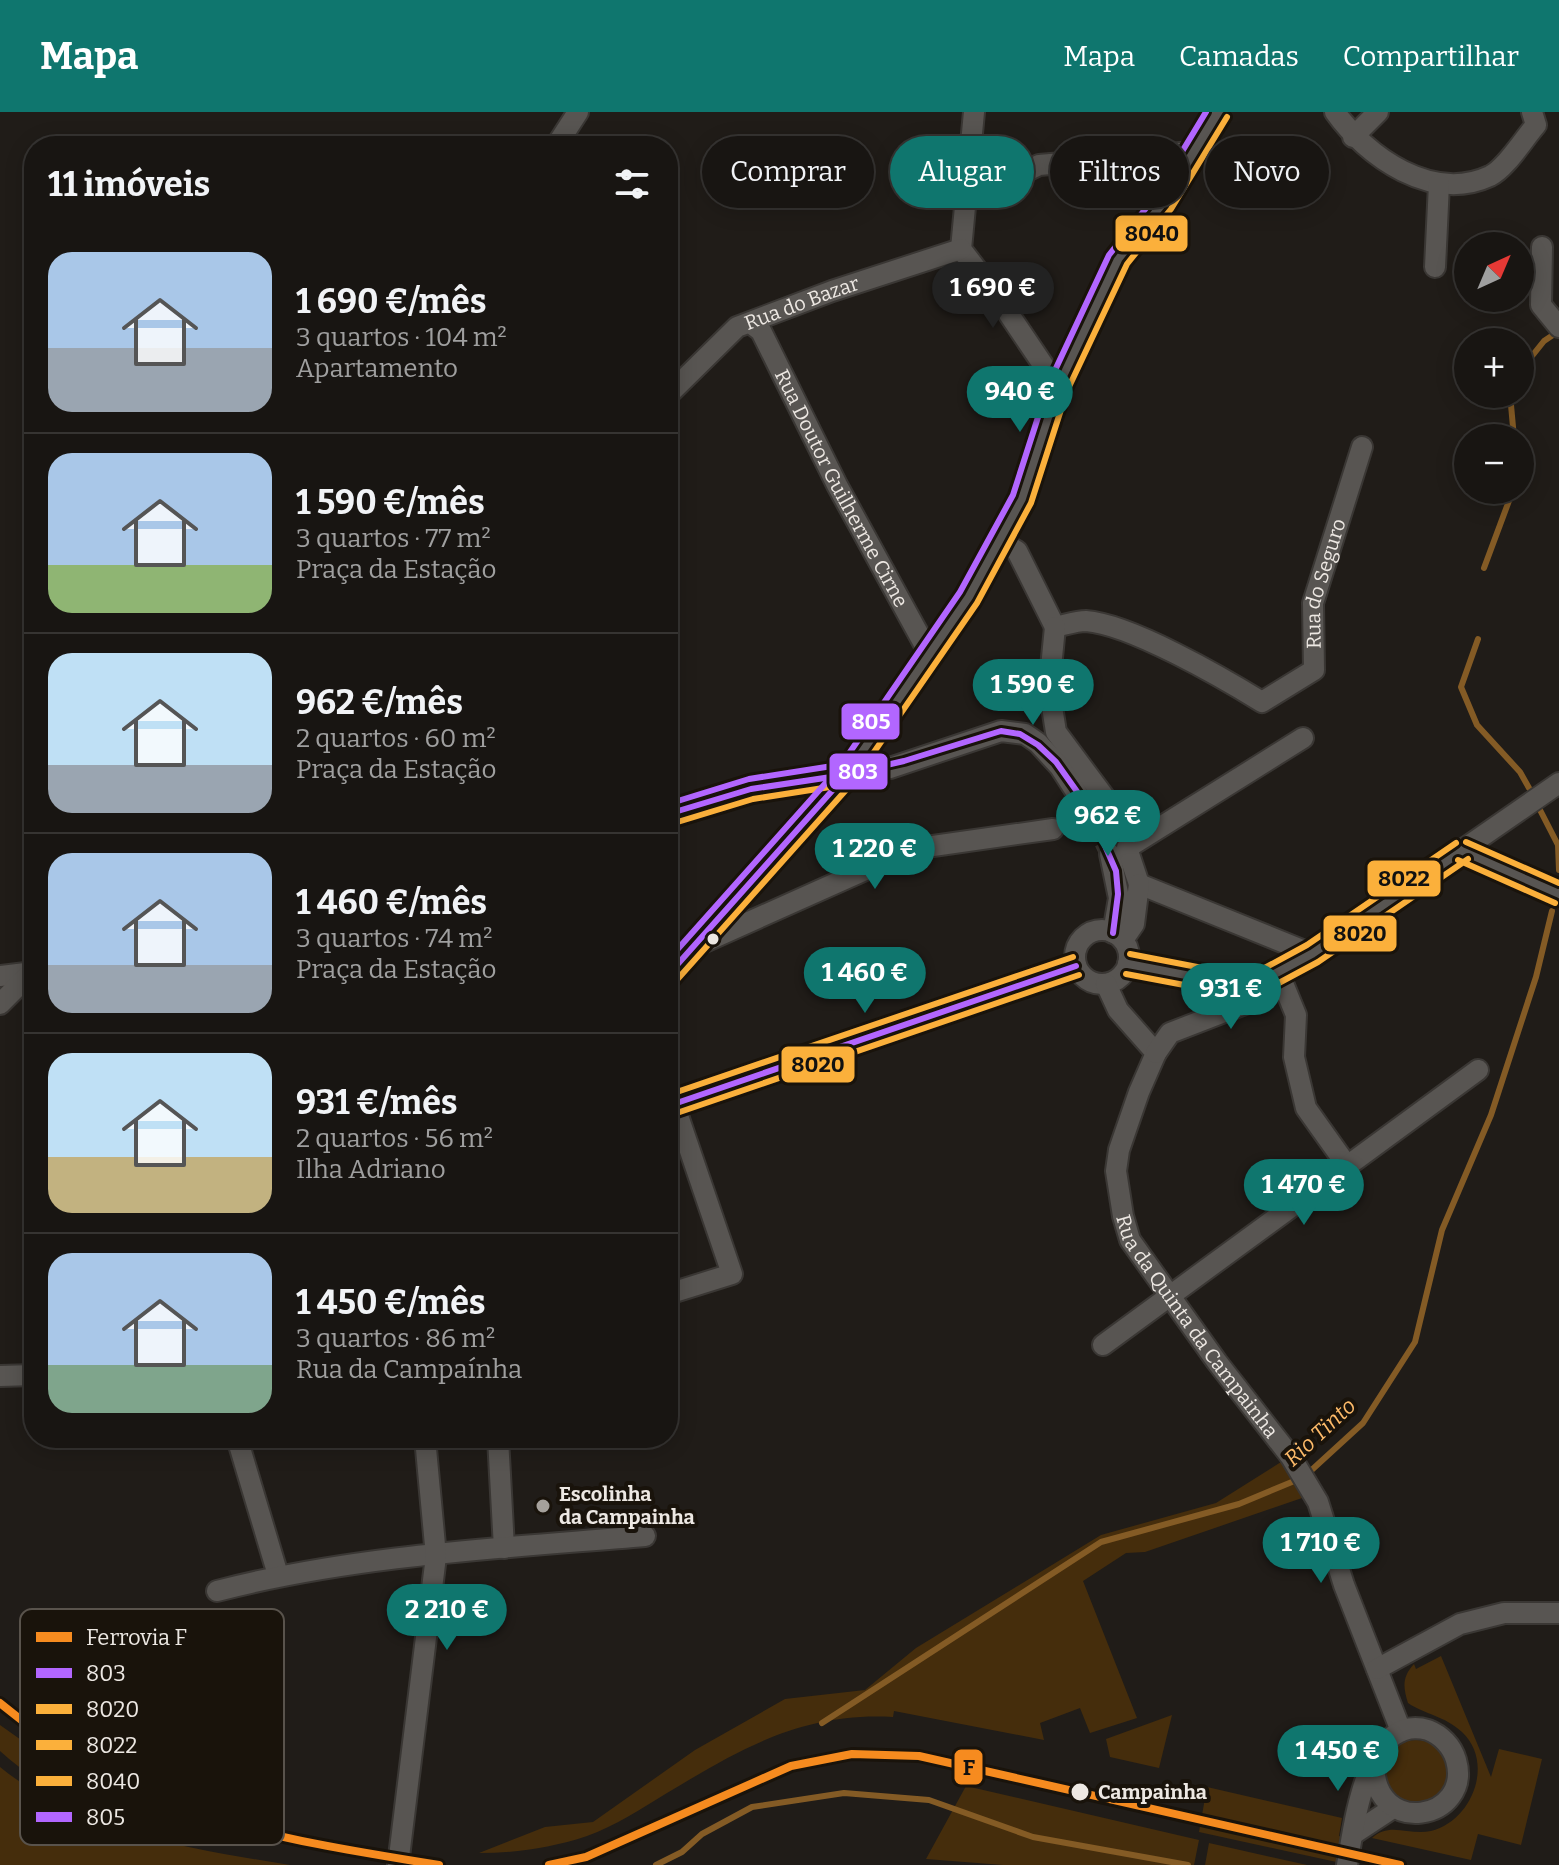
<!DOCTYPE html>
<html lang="pt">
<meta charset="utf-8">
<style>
body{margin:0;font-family:Bitter,serif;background:#211e1b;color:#f1f3f6;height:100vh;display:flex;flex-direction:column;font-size:30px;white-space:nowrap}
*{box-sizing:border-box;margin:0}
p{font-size:26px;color:#9f9f9f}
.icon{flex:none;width:44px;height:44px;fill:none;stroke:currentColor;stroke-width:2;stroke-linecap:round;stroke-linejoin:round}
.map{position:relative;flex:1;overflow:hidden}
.panel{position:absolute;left:24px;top:24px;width:654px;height:1312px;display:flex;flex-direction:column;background:#181512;border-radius:32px;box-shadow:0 4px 20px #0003,0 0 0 2px #363432}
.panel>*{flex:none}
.top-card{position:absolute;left:702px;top:24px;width:736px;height:72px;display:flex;gap:16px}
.needle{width:52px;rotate:44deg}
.tools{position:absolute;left:1454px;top:120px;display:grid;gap:16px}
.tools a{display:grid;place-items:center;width:80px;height:80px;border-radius:50%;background:#181512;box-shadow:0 4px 20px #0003,0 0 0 2px #363432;font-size:40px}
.price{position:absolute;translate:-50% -68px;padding:0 18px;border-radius:28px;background:#0f766e;color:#fff;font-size:26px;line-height:52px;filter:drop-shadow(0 2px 4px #0008)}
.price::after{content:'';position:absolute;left:50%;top:48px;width:24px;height:18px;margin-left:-12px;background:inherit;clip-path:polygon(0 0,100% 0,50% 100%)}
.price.selected{background:#222;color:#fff}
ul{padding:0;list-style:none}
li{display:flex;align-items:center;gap:24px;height:200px;padding:0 24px}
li+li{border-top:2px solid #363432}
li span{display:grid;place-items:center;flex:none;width:224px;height:160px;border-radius:24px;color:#555}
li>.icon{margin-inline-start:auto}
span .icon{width:96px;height:96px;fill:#fffc;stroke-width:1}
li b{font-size:34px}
h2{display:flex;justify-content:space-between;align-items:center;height:96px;padding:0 24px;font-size:34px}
.chip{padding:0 28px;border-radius:36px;background:#181512;box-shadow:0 4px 20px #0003,0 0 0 2px #363432;font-size:28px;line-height:72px}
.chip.selected{background:#0f766e;color:#fff}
header{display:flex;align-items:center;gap:48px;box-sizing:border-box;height:112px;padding:0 40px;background:#0f766e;color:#fff}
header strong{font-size:38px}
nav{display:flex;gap:44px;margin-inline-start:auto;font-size:28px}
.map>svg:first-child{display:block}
.green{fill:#452d0c}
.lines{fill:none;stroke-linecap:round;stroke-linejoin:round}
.stream{stroke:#845b25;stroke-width:6}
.minor-tunnel{stroke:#3f3b36;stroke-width:20;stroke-dasharray:20 10;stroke-linecap:butt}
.minor-casing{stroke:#3a3734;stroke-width:24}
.minor{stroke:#585552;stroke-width:20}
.bus-1-casing{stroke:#19130b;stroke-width:12}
.bus-2-casing{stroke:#19130b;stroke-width:12}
.bus-3-casing{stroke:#19130b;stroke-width:12}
.bus-4-casing{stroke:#19130b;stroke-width:12}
.bus-5-casing{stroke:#19130b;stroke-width:12}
.bus-1{stroke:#b266ff;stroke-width:6}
.bus-2{stroke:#fbb03b;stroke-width:6}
.bus-3{stroke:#fbb03b;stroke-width:6}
.bus-4{stroke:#fbb03b;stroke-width:6}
.bus-5{stroke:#b266ff;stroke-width:6}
.rail-1-casing{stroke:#19130b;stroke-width:14}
.rail-1{stroke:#f68b1f;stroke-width:8}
.bus-dot{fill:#ede8e3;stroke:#19130b;stroke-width:3}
.poi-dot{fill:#a5a19c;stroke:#19130b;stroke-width:3}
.labels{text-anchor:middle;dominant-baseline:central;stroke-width:8;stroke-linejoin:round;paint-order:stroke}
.street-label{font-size:20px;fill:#ede8e3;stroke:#19130b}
.poi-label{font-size:20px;font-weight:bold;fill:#ede8e3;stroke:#19130b;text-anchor:start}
.stop-label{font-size:20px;font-weight:bold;fill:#ede8e3;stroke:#19130b;text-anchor:start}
.water-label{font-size:22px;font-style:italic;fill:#fdba69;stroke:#19130b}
.key{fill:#19130b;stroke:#59534c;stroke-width:2}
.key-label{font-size:22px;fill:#ede8e3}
.line-badge{stroke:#19130b;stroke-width:3}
.badge-label{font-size:22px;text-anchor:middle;font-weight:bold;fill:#fff}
.pale-badge-label{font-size:22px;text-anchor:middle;font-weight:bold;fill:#111}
</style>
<header>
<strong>Mapa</strong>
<nav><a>Mapa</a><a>Camadas</a><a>Compartilhar</a></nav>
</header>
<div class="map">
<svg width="1559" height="1753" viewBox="0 0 1559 1753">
<rect width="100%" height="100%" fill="#201c18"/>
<!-- green -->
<path class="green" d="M1281,1350l21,36 -157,54 -19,1 -43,28 54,137 -47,15 -10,-25 -40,15 4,17 -150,-29 -1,6c-90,-5 -151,31 -226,76 -26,16 -52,33 -80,43 -36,12 -71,17 -108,17l66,-26 48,-5 102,-72 90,-51 80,-9 51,-42 185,-113 115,-32z
M1441,1544l50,121 8,-28 43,10 -21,86 -43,-11 -7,26 -99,-22c18,-17 37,-2 59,-7 41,-10 64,-68 31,-99 -17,-16 -36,-17 -54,-29 -5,-16 -6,-26 6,-39l2,5z
M1172,1603l-13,53 -49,-11 -4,-18z
M0,1613l65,46 64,35 89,32v3c-75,-18 -159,-35 -218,-90z
M1384 1660a32 32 0 1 1 64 0a32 32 0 1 1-64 0Z
M0,1655c83,67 188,81 290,98h-290z
M966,1674l233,54 -5,25h-191l-77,-6z
M1207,1675l135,31 -3,18 7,3 -5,24 -142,-31z
M1209,1731l98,22h-102z"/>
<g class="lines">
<!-- stream -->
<path class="stream" d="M1520,259l24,-30 15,-10
M1510,282l4,44
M1484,456l29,-78
M1478,527l-17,48 16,38 43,47 9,16
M1538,694l20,39 1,25
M822,1611l279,-181 138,-38 65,-27 59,-54 52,-81 27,-112 49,-115 45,-138 16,-66
M656,1753l26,-13 20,-18 50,-27 92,-14 85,7 104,37 155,28"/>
<!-- minor-tunnel -->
<path class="minor-tunnel" d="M1091,703l19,39"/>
<defs>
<g id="minor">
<path d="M974,0l-13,137 33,43 64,95"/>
<path d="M1335,0c32,45 97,91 155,64 16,-8 33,-36 46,-51l-4,-13"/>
<path d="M1353,25l25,-25"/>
<path d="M556,34l22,-34"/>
<path d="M968,79l30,-6 41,-20 153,-13"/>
<path d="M1542,135l-1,58 18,22"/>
<path d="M1435,155l4,-83"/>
<path id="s1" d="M752,212l9,7 76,154 93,170"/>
<path id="s2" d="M668,283l69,-68 95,-36 129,-42"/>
<path id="s3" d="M1002,430l15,9 38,76c10,-2 21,-6 31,-6 44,3 137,57 176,81l52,-32 -1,-67 49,-156"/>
<path d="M1055,515l-6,61 7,44 52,70"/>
<path d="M1303,626l-176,110 12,36 173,70"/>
<path d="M668,702l83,-25 139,-21 111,-37 24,3 13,9 22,24 31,48"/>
<path d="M1462,739l97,43"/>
<path d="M1110,742l9,44 -6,35"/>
<circle cx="1102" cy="845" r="27"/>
<path d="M1123,828l11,-16 5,-40"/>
<path d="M702,831l210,-94 141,-20"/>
<path d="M1128,852l89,17h44l51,-27 247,-171"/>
<path d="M1278,859l18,44 -2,42 12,51 42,59"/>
<path d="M668,863l179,-201 122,-177 53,-98 36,-112 60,-128 44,-55 56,-92"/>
<path d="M0,864l34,-4"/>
<path id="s4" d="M1106,872l12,26 38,43 -17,39 -20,58 -3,21 7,45 7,24 87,122 74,95 27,45 26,83 57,146"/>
<path d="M0,892l34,-34"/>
<path d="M1156,941l14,-20 80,-31 11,-21"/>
<path d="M668,994l408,-140"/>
<path d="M668,1182l64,-20 -58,-170"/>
<path d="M1103,1233l375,-275"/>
<path d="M0,1264l34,-1"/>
<path d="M237,1326l41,137"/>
<path d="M498,1326l6,110"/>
<path d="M217,1479c138,-36 286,-43 428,-55"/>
<path d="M1377,1557l83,-45 44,-11h55"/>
<path d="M1355,1721l38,-25"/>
<path d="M398,1753l38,-309 -11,-118"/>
<path d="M1347,1753c7,-38 19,-153 81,-135 13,5 24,16 28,30 17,60 -82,79 -82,4"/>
</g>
</defs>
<!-- minor casing -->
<use href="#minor" class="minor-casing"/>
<!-- minor -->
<use href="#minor" class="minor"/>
<defs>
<path id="bus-1" d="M668,702l83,-25 120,-18
M668,863l179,-201 57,-13 97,-30 19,3 18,11 18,17 32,45 28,64 2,23 -5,39
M668,994l408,-140"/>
<path id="bus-2" d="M1458,748l97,43
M1126,862l90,17h48l54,-29 150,-103
M671,1003l408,-140"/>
<path id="bus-3" d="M1466,730l93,41
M1130,842l88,17h41l48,-26 149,-102
M668,983l405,-138"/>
<path id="bus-4" d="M671,712l82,-25 96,-15
M675,870l179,-201 123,-178 54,-100 36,-112 60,-127 44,-55 56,-92"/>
<path id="bus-5" d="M668,692l81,-25 96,-15
M668,848l171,-192 121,-176 53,-97 36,-112 60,-128 45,-57 52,-86"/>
</defs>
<!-- bus-1 casing -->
<use href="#bus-1" class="bus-1-casing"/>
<!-- bus-2 casing -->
<use href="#bus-2" class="bus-2-casing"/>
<!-- bus-3 casing -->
<use href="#bus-3" class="bus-3-casing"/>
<!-- bus-4 casing -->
<use href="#bus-4" class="bus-4-casing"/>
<!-- bus-5 casing -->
<use href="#bus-5" class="bus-5-casing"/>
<!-- bus-1 -->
<use href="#bus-1" class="bus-1"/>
<!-- bus-2 -->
<use href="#bus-2" class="bus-2"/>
<!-- bus-3 -->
<use href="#bus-3" class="bus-3"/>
<!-- bus-4 -->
<use href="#bus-4" class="bus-4"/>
<!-- bus-5 -->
<use href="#bus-5" class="bus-5"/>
<defs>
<path id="rail-1" d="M0,1591c135,113 270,135 439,162
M549,1753l37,-8 205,-91 61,-12 67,2 481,109"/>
</defs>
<!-- rail-1 casing -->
<use href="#rail-1" class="rail-1-casing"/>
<!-- rail-1 -->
<use href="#rail-1" class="rail-1"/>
</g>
<!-- markers -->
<g class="bus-dot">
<circle cx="713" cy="827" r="7"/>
<circle cx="1080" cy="1680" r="10"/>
</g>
<circle class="poi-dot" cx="543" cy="1394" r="8"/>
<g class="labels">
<!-- street labels -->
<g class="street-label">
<text stroke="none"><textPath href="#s2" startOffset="166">Rua do Bazar</textPath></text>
<text stroke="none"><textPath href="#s1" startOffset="188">Rua Doutor Guilherme Cirne</textPath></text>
<text stroke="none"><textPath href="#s3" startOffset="478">Rua do Seguro</textPath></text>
<text stroke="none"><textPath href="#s4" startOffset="390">Rua da Quinta da Campainha</textPath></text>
</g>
<!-- poi labels -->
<g class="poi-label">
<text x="559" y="1382">Escolinha<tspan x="559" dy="23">da Campainha</tspan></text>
</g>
<!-- stop labels -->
<g class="stop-label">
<text x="1098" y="1680">Campainha</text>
</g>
<!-- water labels -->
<g class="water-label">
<text transform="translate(1320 1320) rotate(-43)">Rio Tinto</text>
</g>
</g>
<!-- legend -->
<rect x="20" y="1497" width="264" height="236" rx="12" class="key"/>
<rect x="36" y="1520" width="36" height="10" fill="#f68b1f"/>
<rect x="36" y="1556" width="36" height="10" fill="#b266ff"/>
<rect x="36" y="1592" width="36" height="10" fill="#fbb03b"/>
<rect x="36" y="1628" width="36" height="10" fill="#fbb03b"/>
<rect x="36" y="1664" width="36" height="10" fill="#fbb03b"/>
<rect x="36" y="1700" width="36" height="10" fill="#b266ff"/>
<g class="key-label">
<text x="86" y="1533">Ferrovia F</text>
<text x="86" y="1569">803</text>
<text x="86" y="1605">8020</text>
<text x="86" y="1641">8022</text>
<text x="86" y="1677">8040</text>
<text x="86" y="1713">805</text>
</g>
<g class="line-badge">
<rect x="1114" y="102" width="75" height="39" rx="8" fill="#fbb03b"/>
<rect x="840" y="590" width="61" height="39" rx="8" fill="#b266ff"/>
<rect x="828" y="640" width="61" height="39" rx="8" fill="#b266ff"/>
<rect x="1366" y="747" width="76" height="39" rx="8" fill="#fbb03b"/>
<rect x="1322" y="802" width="76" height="39" rx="8" fill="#fbb03b"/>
<rect x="780" y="933" width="76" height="39" rx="8" fill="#fbb03b"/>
<rect x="953" y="1636" width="31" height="38" rx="8" fill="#f68b1f"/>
</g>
<g class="badge-label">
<text x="871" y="617">805</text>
<text x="858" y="667">803</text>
</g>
<g class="pale-badge-label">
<text x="1152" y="129">8040</text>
<text x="1404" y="774">8022</text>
<text x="1360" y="829">8020</text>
<text x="818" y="960">8020</text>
<text x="969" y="1663">F</text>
</g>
</svg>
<div class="tools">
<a><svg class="needle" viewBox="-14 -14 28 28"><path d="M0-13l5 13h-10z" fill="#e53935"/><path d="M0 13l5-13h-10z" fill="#9f9f9f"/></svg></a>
<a>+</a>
<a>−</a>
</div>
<b class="price selected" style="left:993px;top:218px">1 690 €</b>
<b class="price" style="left:1020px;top:322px">940 €</b>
<b class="price" style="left:1033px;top:615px">1 590 €</b>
<b class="price" style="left:1108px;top:746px">962 €</b>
<b class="price" style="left:875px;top:779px">1 220 €</b>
<b class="price" style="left:865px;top:903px">1 460 €</b>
<b class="price" style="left:1231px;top:919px">931 €</b>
<b class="price" style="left:1304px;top:1115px">1 470 €</b>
<b class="price" style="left:1321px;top:1473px">1 710 €</b>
<b class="price" style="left:447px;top:1540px">2 210 €</b>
<b class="price" style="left:1338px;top:1681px">1 450 €</b>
<div class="top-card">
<a class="chip">Comprar</a>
<a class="chip selected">Alugar</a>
<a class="chip">Filtros</a>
<a class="chip">Novo</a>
</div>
<section class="panel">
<h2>11 imóveis<svg class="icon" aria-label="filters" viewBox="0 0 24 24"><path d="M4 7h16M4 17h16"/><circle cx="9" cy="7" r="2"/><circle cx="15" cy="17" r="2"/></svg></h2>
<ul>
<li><span style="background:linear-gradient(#a9c7e8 60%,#9aa5b1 0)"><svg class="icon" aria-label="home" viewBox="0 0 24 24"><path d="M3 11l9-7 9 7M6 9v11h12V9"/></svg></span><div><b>1 690 €/mês</b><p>3 quartos · 104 m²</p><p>Apartamento</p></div></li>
<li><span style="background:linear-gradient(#a9c7e8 70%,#8fb573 0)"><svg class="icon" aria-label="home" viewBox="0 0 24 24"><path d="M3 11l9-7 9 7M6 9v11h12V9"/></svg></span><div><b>1 590 €/mês</b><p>3 quartos · 77 m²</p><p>Praça da Estação</p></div></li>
<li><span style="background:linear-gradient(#bfe0f5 70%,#9aa5b1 0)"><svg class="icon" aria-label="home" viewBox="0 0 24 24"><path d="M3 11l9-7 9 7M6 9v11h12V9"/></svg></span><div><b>962 €/mês</b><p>2 quartos · 60 m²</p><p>Praça da Estação</p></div></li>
<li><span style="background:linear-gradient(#a9c7e8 70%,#9aa5b1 0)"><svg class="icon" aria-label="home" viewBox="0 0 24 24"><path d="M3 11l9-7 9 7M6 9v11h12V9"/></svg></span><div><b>1 460 €/mês</b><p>3 quartos · 74 m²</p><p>Praça da Estação</p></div></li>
<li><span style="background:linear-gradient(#bfe0f5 65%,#c2b280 0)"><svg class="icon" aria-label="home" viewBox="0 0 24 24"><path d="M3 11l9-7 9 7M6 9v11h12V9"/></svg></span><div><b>931 €/mês</b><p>2 quartos · 56 m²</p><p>Ilha Adriano</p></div></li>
<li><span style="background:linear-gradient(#a9c7e8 70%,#7fa58c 0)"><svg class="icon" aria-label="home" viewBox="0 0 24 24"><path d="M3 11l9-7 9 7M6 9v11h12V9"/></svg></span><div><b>1 450 €/mês</b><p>3 quartos · 86 m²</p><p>Rua da Campaínha</p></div></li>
</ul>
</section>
</div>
